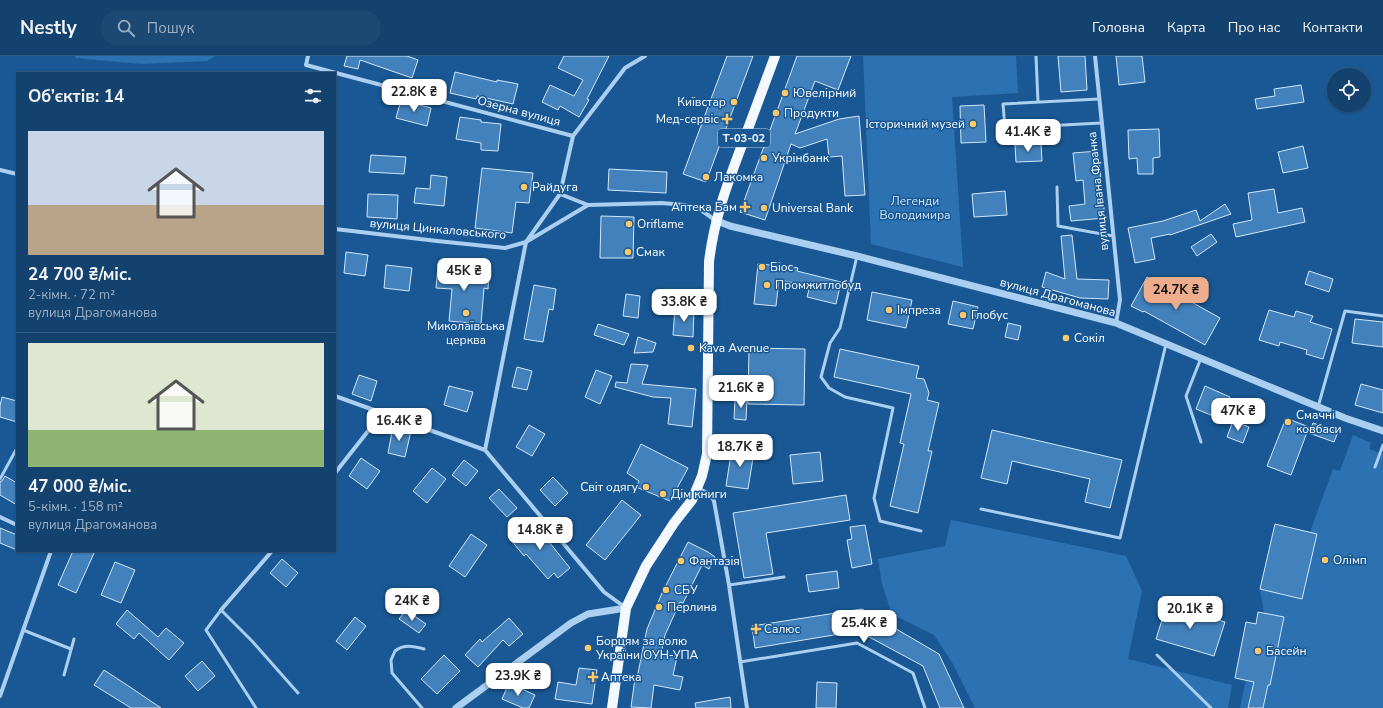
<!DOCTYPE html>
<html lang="uk">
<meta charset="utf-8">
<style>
body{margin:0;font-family:"Nunito Sans",sans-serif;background:#1c4974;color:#f1f3f6;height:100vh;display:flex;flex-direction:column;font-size:15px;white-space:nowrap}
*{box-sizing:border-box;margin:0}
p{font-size:13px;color:#9db0c3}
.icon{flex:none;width:22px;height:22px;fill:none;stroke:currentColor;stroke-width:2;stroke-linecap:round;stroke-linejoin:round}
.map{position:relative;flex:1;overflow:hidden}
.panel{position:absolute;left:16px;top:16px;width:320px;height:480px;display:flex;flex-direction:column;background:#13426f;border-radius:0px;box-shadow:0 1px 3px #0004,0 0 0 1px #325b82}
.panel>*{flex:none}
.fabs{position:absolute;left:1327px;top:12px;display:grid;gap:8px}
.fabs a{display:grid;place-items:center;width:44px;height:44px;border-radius:50%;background:#13426f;box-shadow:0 1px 3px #0004,0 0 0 1px #325b82;font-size:20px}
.price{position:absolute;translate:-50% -34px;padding:0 9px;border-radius:8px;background:#fff;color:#222;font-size:13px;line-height:26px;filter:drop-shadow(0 1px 2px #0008)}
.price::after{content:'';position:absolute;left:50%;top:24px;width:12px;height:9px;margin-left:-6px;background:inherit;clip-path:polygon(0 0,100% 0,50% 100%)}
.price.on{background:#eead8d;color:#111}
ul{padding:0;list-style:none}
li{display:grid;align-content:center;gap:8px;height:212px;padding:0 12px}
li+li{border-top:1px solid #325b82}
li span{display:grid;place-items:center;height:124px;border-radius:0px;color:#555}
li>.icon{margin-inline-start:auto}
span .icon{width:72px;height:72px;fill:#fffc;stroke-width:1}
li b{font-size:17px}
h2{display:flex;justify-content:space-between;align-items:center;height:48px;padding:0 12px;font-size:17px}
header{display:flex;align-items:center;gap:24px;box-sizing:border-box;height:56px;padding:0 20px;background:#13426f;border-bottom:1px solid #325b82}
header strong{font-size:19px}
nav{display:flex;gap:22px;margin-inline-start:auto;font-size:14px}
.search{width:280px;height:36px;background:#1c4974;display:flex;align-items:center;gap:10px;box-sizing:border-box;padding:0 14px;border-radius:22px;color:#9db0c3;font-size:15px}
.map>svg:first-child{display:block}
.green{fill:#2c72b2}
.building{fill:#4281bb;stroke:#d1e7fb}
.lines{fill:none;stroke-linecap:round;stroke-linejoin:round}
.service{stroke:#aacff0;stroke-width:3}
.minor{stroke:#aacff0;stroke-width:4}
.tertiary{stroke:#aacff0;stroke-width:7}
.primary{stroke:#f3f9ff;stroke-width:10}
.poi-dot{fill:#ffc969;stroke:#195894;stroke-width:1.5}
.labels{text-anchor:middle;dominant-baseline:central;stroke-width:3;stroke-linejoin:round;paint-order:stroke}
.shield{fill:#195894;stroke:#bacddf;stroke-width:1}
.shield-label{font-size:11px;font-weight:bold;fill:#fff}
.poi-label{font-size:12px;fill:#fff;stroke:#195894;text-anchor:start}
.street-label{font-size:12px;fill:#fff;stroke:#195894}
.park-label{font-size:12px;fill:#d1e7fb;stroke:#195894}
</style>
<header>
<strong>Nestly</strong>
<div class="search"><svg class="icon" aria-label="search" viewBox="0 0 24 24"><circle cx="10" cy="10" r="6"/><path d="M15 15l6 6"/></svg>Пошук</div>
<nav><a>Головна</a><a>Карта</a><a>Про нас</a><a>Контакти</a></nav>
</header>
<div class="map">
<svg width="1383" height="652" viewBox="0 0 1383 652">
<rect width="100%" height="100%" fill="#195894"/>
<!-- green -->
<path class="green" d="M75,0h140l-8,5 -66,3 -65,-6z
M863,0h153l2,37 -66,4 11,170 -92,-23z
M1353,379l18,8 -2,6 14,5v254h-143l6,-28 -11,-2 11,-56 10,2 2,-12 6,1 -4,-24 15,-65 35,8 23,-63 7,2z
M951,464l175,36 16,35 -14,68 104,26 -4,23h-253l-22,-44 -19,-29 -42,-21 -10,-30 -4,-25 67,-13z"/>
<!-- building -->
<path class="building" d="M347,0h60l11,4 -6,18 -52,-18 -2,9 -14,-3z
M564,0h45l-22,43 2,1 -10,17 -19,-11 -2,4 -16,-8 8,-17 24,11 9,-16 -25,-12z
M727,0h26l-47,126 -23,-8z
M797,0h54l-13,34 -23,-9 -20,53 44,-15 20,-3 6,79 -20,1 -3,-40 -13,1 -2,-18 -27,9 -9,-4 -26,76 -25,-8z
M1058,0h27l2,34 -26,2z
M1116,0h26l3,26 -26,3z
M455,16l42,10v-2l21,4 -5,20 -36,-8 -1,3 -26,-6z
M1301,29l3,17 -47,7 -2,-10 20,-3 -1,-7z
M401,44l30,8 -4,18 -31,-8z
M984,49l2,37 -25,1 -1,-37z
M460,61l21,3v2l20,2 -3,27 -17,-1v-7l-25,-4z
M1159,73l1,28 -7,1v16h-15l-1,-16 -8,1 -1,-29z
M1041,88l1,17 -26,1 -1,-17z
M1303,90l5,22 -25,5 -5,-21z
M1098,95l7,67 -34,3 -2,-15 16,-2 -2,-24 -7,1 -3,-28z
M371,99l35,2 -2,17 -35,-2z
M482,112l51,5 -4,30 -13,-1 -4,31 -37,-5z
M609,113l58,3 -1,21 -58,-3z
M431,119l16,2 -3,29 -30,-3 2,-15 14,1z
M1274,133l4,24 24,-5 3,14 -69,15 -3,-13 19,-4 -4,-27z
M1005,135l2,24 -33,2 -2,-23z
M368,138l30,1 -1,24 -30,-2z
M1225,148l6,10 -61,21v-1l-19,4 4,21 -20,4 -7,-35 35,-7 33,-11 4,11z
M601,160l33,1 -1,41h-33z
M1211,178l6,8 -20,14 -6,-9z
M1072,179l5,44 32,1 -1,19 -28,-1 -38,-11 4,-15 19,7 -4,-43z
M346,196l22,3 -3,21 -21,-3z
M758,208l25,2 1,-1 14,3 -1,3 44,11 -5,22 -29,-7 3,-11 -31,-6 -3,26 -22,-2z
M386,209l26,3 -3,23 -25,-3z
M438,210l51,5 -1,18 -4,-1 -3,36 -32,-3 3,-32 -16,-1z
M1309,215l24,8 -4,13 -24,-8z
M1147,221l73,41 -15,27 -61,-34 -1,1 -12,-6z
M534,229l22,4 -3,21 -4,-1 -6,33 -19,-3z
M872,236l40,8 -6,28 -39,-8z
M626,238l14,2 -2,22 -15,-2z
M953,245l25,6 -5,22 -25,-5z
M675,252l19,2 -1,27 -20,-2z
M1269,254l25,7 2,-6 17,5 -3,6 22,7 -9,30 -17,-5 1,-4 -27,-8 -1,4 -20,-6z
M1355,263l28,3v25l-31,-4z
M1008,267l13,3 -3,14 -13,-3z
M598,268l31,10 -5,11 -30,-10z
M638,281l18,6 -3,9 -19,1z
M749,292l56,1 -1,56 -56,-1z
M840,293l79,17 -3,12 8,1 5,14 -2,7 12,3 -11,48h4l-14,62 -28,-7 14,-62 -4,-1 11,-49 -77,-17z
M631,308l17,1 -6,19 54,5 -4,38 -24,-3 3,-26 -18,-1 -38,-10 1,-5 11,1z
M517,311l15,4 -5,19 -15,-3z
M596,314l16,6 -12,28 -15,-7z
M359,319l18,6 -6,20 -19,-7z
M1361,328l22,6v23l-28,-8z
M449,330l24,6 -6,20 -23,-7z
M1205,330l25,11 -9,22 -25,-10z
M2,341l15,4v21l-17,-5v-11z
M735,343h12l-1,21 -12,-1z
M1286,362l23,9 -18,48 -24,-9z
M1233,365l16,6 -6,16 -16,-6z
M1313,367l25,9 -4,10 -25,-9z
M529,369l16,9 -13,22 -16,-9z
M393,371l18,4 -6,26 -17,-4z
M992,374l130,30 -12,48 -25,-6 5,-23 -78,-18 -5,23 -26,-6z
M641,388l47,24 -18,33 -34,-14 3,-6 -12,-8z
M740,390h7l5,6 1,6 -5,31 -22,-3 5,-32 3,-5z
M820,396l3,29 -30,3 -3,-29z
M361,402l19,13 -13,18 -18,-13z
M464,404l14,11 -12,15 -14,-11z
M432,412l14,11 -19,24 -14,-12z
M5,420l12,7v22l-17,-10v-13l2,-1z
M553,421l15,16 -13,13 -15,-16z
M499,433l18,19 -10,9 -18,-19z
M846,439l4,25 -84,13 7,41 -29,4 -11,-65z
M622,444l19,15 -36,45 -19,-15z
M532,465l38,47 -12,10 -4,-5 -6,6 -22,-25 -2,2 -14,-17z
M1275,468l42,10 -15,65 -42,-10z
M865,469l7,39 -20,4 -5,-28 5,-1 -2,-12z
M0,472l17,7v15l-17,-7z
M471,478l16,11 -22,32 -16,-11z
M688,486l20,10 7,5 -6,12 -7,-4 -19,38 -3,-1 -15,33 -4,19 16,3 -4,18 10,2 -3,13 -26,-5 -3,23 -20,-1 4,-29h2l10,-49 15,-36z
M73,495h22l-19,42 -18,-8z
M282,503l16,14 -12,14 -16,-14z
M115,506l20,8 -14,33 -20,-8z
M837,515l2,17 -30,4 -3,-17z
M1167,548l58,18 -11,34 -58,-17z
M862,553l77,45 25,54h-24l-17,-42 -65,-35 -103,17 -3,-22z
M127,554l31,27 8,-9 18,15 -15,17 -30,-27 -5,6 -18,-15z
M406,554l20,14 -7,9 -20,-14z
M1258,556l26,5 -14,68h-2l-5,23h-15l6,-26 -19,-4 11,-56 10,2z
M355,561l11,9 -19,24 -11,-9z
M509,562l14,16 -14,12 -6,-6 -25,27 -13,-12 15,-16 2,3z
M444,599l16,16 -23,23 -16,-15z
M202,605l13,15 -17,15 -13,-15z
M579,612l18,2 -5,34 -37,-5 3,-17 18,3z
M104,614l26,17 31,21h-30l-37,-23z
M817,626l20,1 -1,25h-20z
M509,627l26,12 -6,13h-6l-21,-9z
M730,641l1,11h-35l-1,-5z"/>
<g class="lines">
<!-- service -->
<path class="service" d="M1036,0l2,46
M1099,43l-96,5 2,24 96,-5
M1057,131l1,39 55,10
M857,200l-17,72 -10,15 -9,34 8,11 16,9 48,11 -19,90 6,23 41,10
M1318,351l27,-96 38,5
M1201,386l-15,-46 15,-38
M1375,411l8,-22
M0,423l17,-31
M981,453l139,29 46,-194
M729,529l55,-8
M23,574l48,19
M1157,599l54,53
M740,606l117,-19 56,30 12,35
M64,619l10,-36
M256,652l-50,-78 15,-20 31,31 46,52
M422,652l-30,-35 -1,-13 4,-9c9,-7 18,-5 29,-2"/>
<!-- minor -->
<path class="minor" d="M308,0l-2,9 267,71
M1095,0l25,244 -4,23
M0,114l17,4
M560,138l28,11
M335,173l102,12 68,7 21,-6 62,-37 74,-2 22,2 14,3 17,12
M335,340l150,54 119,142 22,16
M485,394l41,-208 34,-48 13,-58 52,-68 20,-12
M335,417l48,-61
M697,432l13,6 4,7 15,84 18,123
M0,461l17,8
M221,554l51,-59
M0,640l51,-145"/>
<!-- tertiary -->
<path class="tertiary" d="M715,164l15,6 127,30 259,67 229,95 38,13
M456,652l115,-85 17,-9 38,-6"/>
<!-- primary -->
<path class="primary" d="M612,652l14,-100 20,-42 28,-43 18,-23 10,-24 5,-22 2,-192c5,-43 18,-77 33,-117 11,-30 22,-59 33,-89"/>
</g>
<!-- markers -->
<g class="poi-dot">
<circle cx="785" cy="37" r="4"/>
<circle cx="734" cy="46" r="4"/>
<circle cx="776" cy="57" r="4"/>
<path d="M725 57h4v4h4v4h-4v4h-4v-4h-4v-4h4z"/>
<circle cx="973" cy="68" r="4"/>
<circle cx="764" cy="102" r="4"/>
<circle cx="706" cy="121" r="4"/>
<circle cx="524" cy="131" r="4"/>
<path d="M743 145h4v4h4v4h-4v4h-4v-4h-4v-4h4z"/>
<circle cx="764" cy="152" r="4"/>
<circle cx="629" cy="168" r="4"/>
<circle cx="628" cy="196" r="4"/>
<circle cx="762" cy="211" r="4"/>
<circle cx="767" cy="229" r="4"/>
<circle cx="889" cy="254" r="4"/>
<circle cx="466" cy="257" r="4"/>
<circle cx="963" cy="259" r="4"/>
<circle cx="1066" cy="282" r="4"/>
<circle cx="691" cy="292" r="4"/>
<circle cx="1288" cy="366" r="4"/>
<circle cx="646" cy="431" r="4"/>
<circle cx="663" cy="438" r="4"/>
<circle cx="1325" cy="504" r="4"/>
<circle cx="681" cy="505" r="4"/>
<circle cx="666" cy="534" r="4"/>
<circle cx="659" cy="551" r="4"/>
<path d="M754 567h4v4h4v4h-4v4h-4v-4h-4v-4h4z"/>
<circle cx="588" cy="592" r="4"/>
<circle cx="1258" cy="595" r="4"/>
<path d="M591 615h4v4h4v4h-4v4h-4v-4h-4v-4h4z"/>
</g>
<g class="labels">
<!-- shield labels -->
<rect class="shield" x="718" y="73" width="52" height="18" rx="3"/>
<g class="shield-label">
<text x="744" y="82">Т-03-02</text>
</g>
<!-- poi labels -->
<g class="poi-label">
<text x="793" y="37">Ювелірний</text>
<text x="726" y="46" text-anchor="end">Київстар</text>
<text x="784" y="57">Продукти</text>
<text x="719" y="63" text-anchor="end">Мед-сервіс</text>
<text x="965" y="68" text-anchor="end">Історичний музей</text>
<text x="772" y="102">Укрінбанк</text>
<text x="714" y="121">Лакомка</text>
<text x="532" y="131">Райдуга</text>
<text x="737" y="151" text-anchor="end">Аптека Бам</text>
<text x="772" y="152">Universal Bank</text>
<text x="637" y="168">Oriflame</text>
<text x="636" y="196">Смак</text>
<text x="770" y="211">Біос</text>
<text x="775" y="229">Промжитлобуд</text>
<text x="897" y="254">Імпреза</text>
<text x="971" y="259">Глобус</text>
<text x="466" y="270" text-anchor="middle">Миколаївська<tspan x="466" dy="14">церква</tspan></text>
<text x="1074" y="282">Сокіл</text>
<text x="699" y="292">Kava Avenue</text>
<text x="1296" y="359">Смачні<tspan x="1296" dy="14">ковбаси</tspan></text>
<text x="638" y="431" text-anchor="end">Світ одягу</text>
<text x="671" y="438">Дім книги</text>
<text x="1333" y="504">Олімп</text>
<text x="689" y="505">Фантазія</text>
<text x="674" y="534">СБУ</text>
<text x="667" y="551">Перлина</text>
<text x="764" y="573">Салюс</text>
<text x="596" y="585">Борцям за волю<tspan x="596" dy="14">України ОУН-УПА</tspan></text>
<text x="1266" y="595">Басейн</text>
<text x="601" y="621">Аптека</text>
</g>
<!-- street labels -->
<g class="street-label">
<text transform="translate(519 55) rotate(15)">Озерна вулиця</text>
<text transform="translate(1098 135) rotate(-96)">вулиця Івана Франка</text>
<text transform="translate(438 173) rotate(5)">вулиця Цинкаловського</text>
<text transform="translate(1058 241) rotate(15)">вулиця Драгоманова</text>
</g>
<!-- park labels -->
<g class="park-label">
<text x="915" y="145">Легенди<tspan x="915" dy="14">Володимира</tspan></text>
</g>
</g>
</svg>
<div class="fabs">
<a><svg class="icon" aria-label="locate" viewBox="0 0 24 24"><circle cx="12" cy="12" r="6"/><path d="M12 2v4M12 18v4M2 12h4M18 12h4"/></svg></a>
</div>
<b class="price" style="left:414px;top:57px">22.8K ₴</b>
<b class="price" style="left:1028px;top:97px">41.4K ₴</b>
<b class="price" style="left:464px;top:236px">45K ₴</b>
<b class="price on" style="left:1176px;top:255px">24.7K ₴</b>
<b class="price" style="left:684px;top:267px">33.8K ₴</b>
<b class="price" style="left:741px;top:353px">21.6K ₴</b>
<b class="price" style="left:1238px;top:376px">47K ₴</b>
<b class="price" style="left:399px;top:386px">16.4K ₴</b>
<b class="price" style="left:740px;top:412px">18.7K ₴</b>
<b class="price" style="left:540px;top:495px">14.8K ₴</b>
<b class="price" style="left:412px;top:566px">24K ₴</b>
<b class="price" style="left:1190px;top:574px">20.1K ₴</b>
<b class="price" style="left:864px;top:588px">25.4K ₴</b>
<b class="price" style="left:518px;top:641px">23.9K ₴</b>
<section class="panel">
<h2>Об’єктів: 14<svg class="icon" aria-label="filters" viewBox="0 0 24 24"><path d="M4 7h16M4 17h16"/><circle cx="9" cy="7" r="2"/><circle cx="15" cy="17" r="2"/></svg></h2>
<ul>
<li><span style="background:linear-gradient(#c9d6e8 60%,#b9a48a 0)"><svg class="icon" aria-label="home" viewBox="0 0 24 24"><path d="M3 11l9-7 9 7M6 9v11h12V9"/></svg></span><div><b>24 700 ₴/міс.</b><p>2-кімн. · 72 m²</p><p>вулиця Драгоманова</p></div></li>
<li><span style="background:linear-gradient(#dfe7d0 70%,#8fb573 0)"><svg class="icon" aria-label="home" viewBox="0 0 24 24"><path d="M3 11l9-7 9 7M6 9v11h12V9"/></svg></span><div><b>47 000 ₴/міс.</b><p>5-кімн. · 158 m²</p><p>вулиця Драгоманова</p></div></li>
</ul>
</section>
</div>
